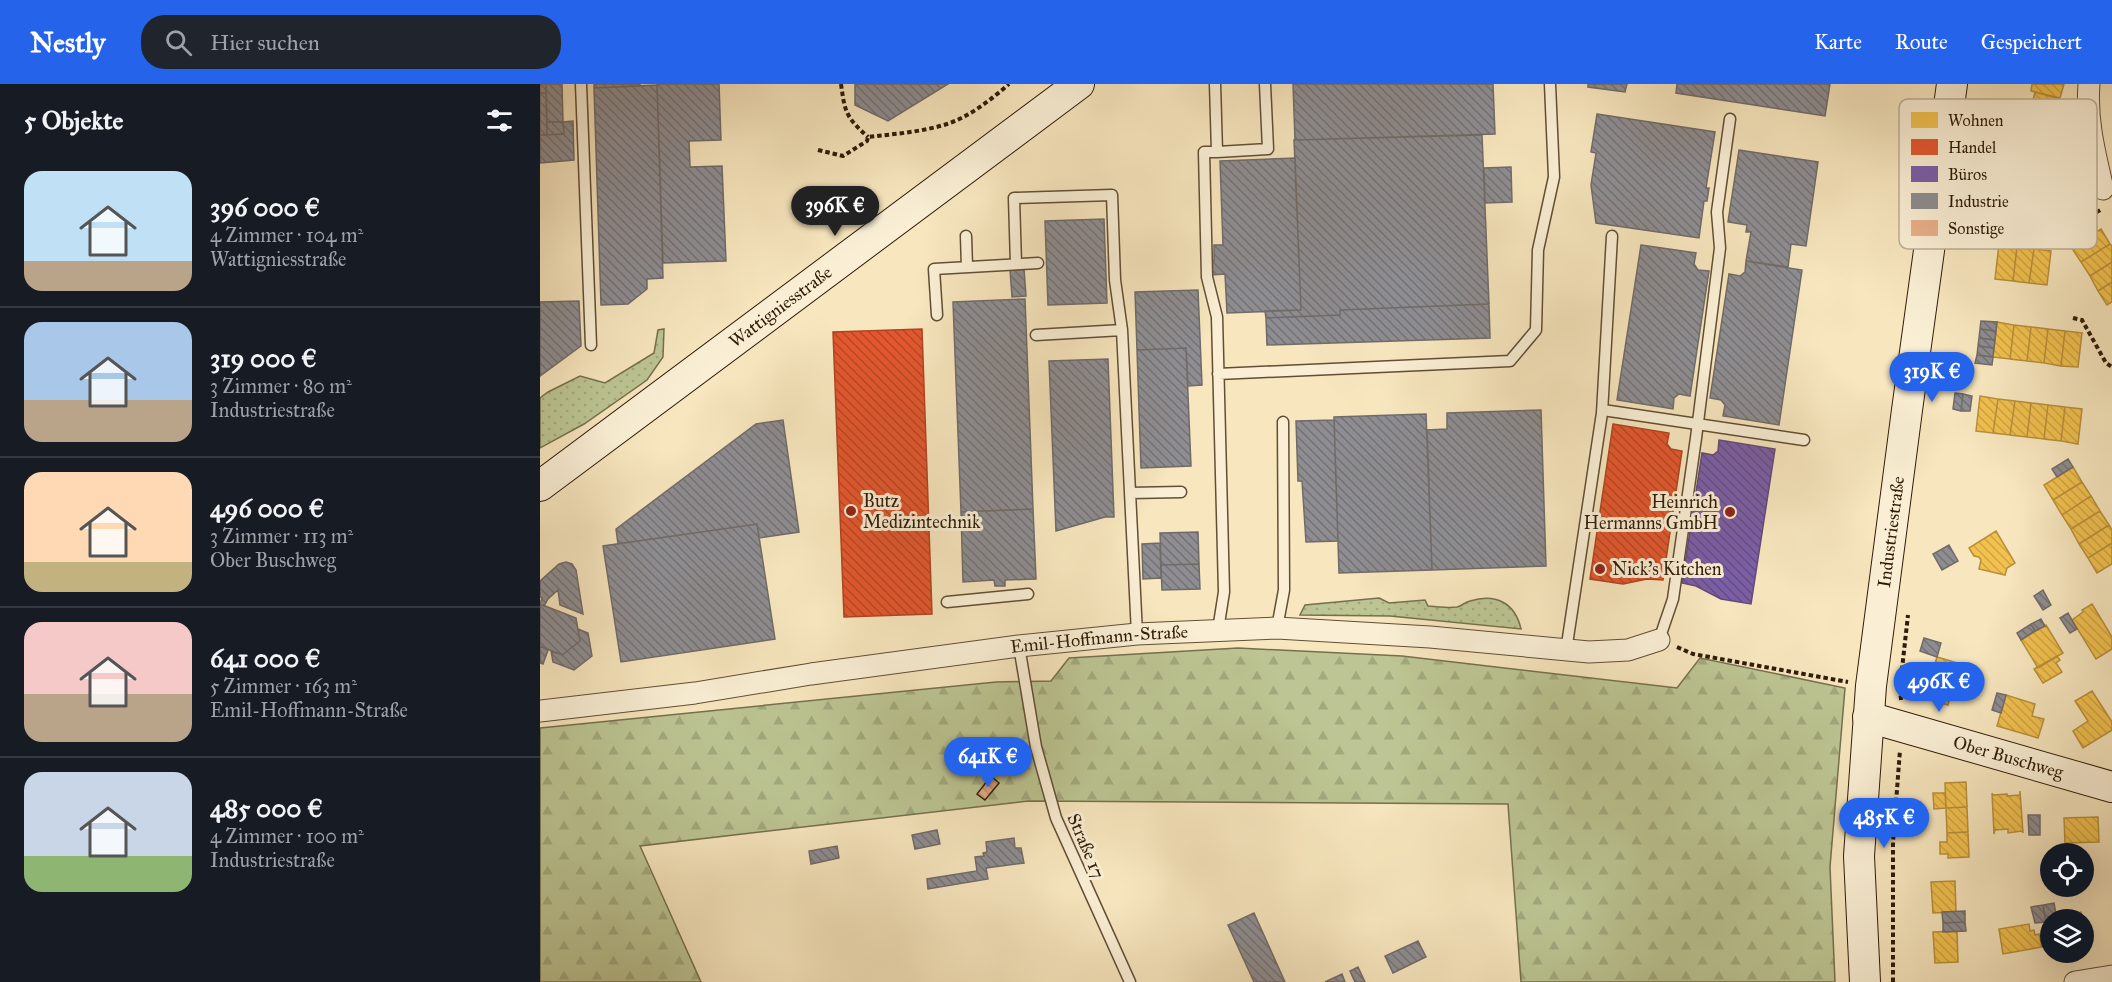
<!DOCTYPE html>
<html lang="de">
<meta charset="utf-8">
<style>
body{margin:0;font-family:"IM FELL Great Primer",serif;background:#20242c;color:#f1f3f6;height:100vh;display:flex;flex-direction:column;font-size:22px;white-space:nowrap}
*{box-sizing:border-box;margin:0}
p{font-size:20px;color:#9ea1a6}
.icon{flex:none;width:33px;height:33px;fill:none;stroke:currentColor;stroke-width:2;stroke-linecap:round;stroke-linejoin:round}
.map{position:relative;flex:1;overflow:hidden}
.sheet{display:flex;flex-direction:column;background:#171b24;width:540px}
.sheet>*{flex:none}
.buttons{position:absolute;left:1500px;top:759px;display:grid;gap:12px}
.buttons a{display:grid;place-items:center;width:54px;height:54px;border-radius:50%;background:#171b24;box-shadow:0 6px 24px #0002;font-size:30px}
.price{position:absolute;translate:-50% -51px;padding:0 14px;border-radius:21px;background:#2563eb;color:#fff;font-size:20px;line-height:39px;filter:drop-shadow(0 2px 3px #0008)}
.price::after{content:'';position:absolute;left:50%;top:36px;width:18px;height:14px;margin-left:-9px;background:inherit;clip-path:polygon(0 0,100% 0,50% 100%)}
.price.selected{background:#222;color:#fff}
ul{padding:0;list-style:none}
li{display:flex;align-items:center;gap:18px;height:150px;padding:0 24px}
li+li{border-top:2px solid #363941}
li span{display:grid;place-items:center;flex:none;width:168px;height:120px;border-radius:18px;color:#555}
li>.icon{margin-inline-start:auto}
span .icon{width:72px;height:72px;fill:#fffc;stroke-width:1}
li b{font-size:26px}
h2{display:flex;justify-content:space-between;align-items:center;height:72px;padding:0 24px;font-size:26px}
header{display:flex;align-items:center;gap:36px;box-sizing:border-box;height:84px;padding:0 30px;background:#2563eb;color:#fff}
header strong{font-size:28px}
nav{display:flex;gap:33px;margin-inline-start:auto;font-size:21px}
.search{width:420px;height:54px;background:#20242c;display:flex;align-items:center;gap:15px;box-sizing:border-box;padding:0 21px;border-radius:24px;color:#9ea1a6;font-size:22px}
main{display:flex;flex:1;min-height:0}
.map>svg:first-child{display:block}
.grass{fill:url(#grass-dots);stroke:#76704d;stroke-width:1.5}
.forest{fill:url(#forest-firs);stroke:#76704d;stroke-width:1.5}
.homes{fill:url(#homes-back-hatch);stroke:#b88f39;stroke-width:1.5}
.shops{fill:url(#shops-back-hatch);stroke:#ae4522;stroke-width:1.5}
.offices{fill:url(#offices-back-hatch);stroke:#644a77;stroke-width:1.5}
.industry{fill:url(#industry-back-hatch);stroke:#716b68;stroke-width:1.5}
.building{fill:url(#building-back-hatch);stroke:#2f1b07;stroke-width:1.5}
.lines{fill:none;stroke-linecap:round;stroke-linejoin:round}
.lane-casing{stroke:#614e35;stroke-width:13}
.street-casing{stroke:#614e35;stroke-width:23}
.secondary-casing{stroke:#2f1b07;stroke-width:32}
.path{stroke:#2f1b07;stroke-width:4;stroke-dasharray:4.5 3;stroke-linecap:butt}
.lane{stroke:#faefd5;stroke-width:10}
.street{stroke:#faefd5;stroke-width:21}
.secondary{stroke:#faefd5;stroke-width:30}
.poi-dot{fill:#8f2418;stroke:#faefd5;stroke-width:2}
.labels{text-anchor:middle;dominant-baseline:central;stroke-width:6;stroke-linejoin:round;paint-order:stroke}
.street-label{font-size:18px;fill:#2f1b07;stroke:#faefd5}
.poi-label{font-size:18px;fill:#2f1b07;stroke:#faefd5;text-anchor:start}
.key{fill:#faefd5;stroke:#bdaf97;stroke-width:1.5}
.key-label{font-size:16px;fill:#2f1b07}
</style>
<header>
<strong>Nestly</strong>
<div class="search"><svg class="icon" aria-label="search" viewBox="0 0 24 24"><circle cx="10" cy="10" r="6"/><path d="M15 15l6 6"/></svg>Hier suchen</div>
<nav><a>Karte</a><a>Route</a><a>Gespeichert</a></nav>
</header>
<main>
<section class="sheet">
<h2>5 Objekte<svg class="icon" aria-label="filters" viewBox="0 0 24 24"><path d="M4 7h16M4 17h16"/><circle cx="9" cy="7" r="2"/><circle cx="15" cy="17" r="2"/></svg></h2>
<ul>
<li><span style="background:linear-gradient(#bfe0f5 75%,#b9a48a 0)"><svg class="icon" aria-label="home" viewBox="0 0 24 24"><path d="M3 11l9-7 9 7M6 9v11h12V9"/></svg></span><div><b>396 000 €</b><p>4 Zimmer · 104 m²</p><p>Wattigniesstraße</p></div></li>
<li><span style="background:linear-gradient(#a9c7e8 65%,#b9a48a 0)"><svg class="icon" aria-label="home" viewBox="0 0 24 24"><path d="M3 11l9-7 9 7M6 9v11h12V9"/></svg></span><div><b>319 000 €</b><p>3 Zimmer · 80 m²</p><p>Industriestraße</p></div></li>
<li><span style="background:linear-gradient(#ffd9b3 75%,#c2b280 0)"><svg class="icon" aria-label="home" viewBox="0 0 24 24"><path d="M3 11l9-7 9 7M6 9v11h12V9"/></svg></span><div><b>496 000 €</b><p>3 Zimmer · 113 m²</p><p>Ober Buschweg</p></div></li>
<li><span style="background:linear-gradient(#f6c9c9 60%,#b9a48a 0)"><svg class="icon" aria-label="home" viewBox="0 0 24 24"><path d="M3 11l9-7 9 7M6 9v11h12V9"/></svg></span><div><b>641 000 €</b><p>5 Zimmer · 163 m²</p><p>Emil-Hoffmann-Straße</p></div></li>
<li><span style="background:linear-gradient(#c9d6e8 70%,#8fb573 0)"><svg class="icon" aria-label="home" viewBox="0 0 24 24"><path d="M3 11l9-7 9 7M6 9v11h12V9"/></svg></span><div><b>485 000 €</b><p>4 Zimmer · 100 m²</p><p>Industriestraße</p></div></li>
</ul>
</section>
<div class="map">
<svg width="1572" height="898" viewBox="0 0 1572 898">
<defs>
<pattern id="grass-dots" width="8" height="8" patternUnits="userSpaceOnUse" patternTransform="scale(1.5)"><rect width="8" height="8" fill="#bcc593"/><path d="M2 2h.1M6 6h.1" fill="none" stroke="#a2a97d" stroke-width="1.8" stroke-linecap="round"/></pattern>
<pattern id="forest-firs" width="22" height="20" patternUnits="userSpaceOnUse" patternTransform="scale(1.5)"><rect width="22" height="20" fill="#bcc593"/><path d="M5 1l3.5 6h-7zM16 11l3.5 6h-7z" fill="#a2a97d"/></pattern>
<pattern id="homes-back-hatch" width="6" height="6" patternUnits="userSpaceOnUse" patternTransform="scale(1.5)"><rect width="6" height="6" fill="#f2c14e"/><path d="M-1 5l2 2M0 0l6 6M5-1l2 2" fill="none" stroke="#d0a543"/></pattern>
<pattern id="shops-back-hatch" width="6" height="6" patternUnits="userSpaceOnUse" patternTransform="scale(1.5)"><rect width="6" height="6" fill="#e4572e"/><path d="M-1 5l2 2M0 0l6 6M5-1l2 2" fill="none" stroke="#b94725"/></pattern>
<pattern id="offices-back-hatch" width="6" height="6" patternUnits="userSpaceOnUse" patternTransform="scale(1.5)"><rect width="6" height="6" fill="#7b5ea7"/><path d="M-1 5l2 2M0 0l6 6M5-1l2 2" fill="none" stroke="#654d86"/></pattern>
<pattern id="industry-back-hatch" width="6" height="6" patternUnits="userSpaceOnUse" patternTransform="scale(1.5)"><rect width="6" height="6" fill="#8d8d92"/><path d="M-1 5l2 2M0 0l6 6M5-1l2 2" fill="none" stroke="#747275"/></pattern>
<pattern id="building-back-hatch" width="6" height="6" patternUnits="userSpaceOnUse" patternTransform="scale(1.5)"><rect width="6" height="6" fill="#e9b18b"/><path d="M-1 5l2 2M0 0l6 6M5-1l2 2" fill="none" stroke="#c89876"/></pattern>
</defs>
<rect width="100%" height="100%" fill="#f7e6be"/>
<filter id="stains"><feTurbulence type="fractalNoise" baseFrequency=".00333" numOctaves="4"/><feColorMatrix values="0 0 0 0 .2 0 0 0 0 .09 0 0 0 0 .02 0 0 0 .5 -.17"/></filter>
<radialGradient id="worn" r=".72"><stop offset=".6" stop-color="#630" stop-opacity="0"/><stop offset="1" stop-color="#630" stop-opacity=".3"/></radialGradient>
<!-- grass -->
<path class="grass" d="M124,245l-1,28 -16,23 -63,44 -44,24v-50l8,-6 32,-16 25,7 49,-30 4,-23z
M839,514l10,5 36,-3 3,6c9,1 20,2 29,1 5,-1 8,-5 13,-6 26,-8 45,2 51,28l-131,-13 -90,-1 5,-10z"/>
<!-- forest -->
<path class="forest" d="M698,564l164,8 275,32 23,-30 145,30 -15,179 5,115h-314l-13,-178 -480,-3 -388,45 61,136h-161v-254l456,-46 55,-1 18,-23z"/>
<!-- homes -->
<path class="homes" d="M1492,0h32l-4,14 -29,-7z
M1495,8l29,8 -5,19 -29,-7z
M1561,145l9,15 -29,18 -10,-15z
M1459,160l18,3 -4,34 -18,-2z
M1570,160l2,2v16l-22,14 -9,-14z
M1477,163l17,2 -5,34 -16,-2z
M1494,165l17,2 -4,34 -18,-2z
M1572,178v20l-14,9 -8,-15z
M1572,198v20l-5,3 -9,-14z
M1457,238l17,3 -4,34 -17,-2z
M1474,241l17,2 -4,34 -17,-2z
M1491,243l17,2 -4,34 -17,-2z
M1508,245l17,2 -4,35 -17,-3z
M1525,247l17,2 -4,34 -17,-1z
M1440,312l18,3 -5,34 -17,-2z
M1458,315l17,2 -5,34 -17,-2z
M1475,317l16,2 -4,34 -17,-2z
M1491,319l17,2 -4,34 -17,-2z
M1508,321l17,2 -4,34 -17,-2z
M1525,323l17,2 -4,35 -17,-3z
M1533,383l9,15 -29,18 -9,-15z
M1542,398l9,14 -29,19 -9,-15z
M1551,412l9,15 -29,18 -9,-14z
M1560,427l9,14 -30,19 -8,-15z
M1569,441l3,5v13l-24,15 -9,-14z
M1456,447l19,32 -8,5 -2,7 -26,-6 2,-9 -2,-3 -5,-1 -5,-8z
M1572,459v21l-15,9 -9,-15z
M1552,520l20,33v12l-16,10 -24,-39 11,-8 -1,-2z
M1506,541l17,28 -25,15 -17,-28z
M1517,572l3,4 -4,3 6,9 -19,11 -9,-14z
M1397,573l34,10 -11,33 -10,-3 -2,8 -21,-6 2,-8 -2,-1z
M1552,607l20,31v8l-29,18 -10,-17 15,-10 -13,-20z
M1466,611l29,9 -3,12 12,3 -6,19 -41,-12z
M1426,698l1,25 -21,1 -1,-25z
M1480,707l3,42 -1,-2 -14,2v-4l-13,1 -1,4 -2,-41 1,2 14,-1v2l13,-1z
M1393,709h12l1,15 -12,1z
M1427,723l1,25 -21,1 -1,-25z
M1558,733l1,25 -34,1 -1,-25z
M1428,748l1,25 -21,1v-4h-8v-12h7v-9z
M1415,797l1,31 -23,1 -2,-31z
M1541,828l1,8h-25l-1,-4z
M1489,840l1,7 4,-1 1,5 4,-1 3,13 -39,7 -4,-25z
M1417,847l1,31 -23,1 -2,-31z"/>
<!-- shops -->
<path class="shops" d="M382,245l10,285 -88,3 -11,-285z
M1073,340l56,9 -2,11 4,5 11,2 -19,129 -16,-1 -24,5 -33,-5z"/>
<!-- offices -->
<path class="offices" d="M1179,356l56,9 -24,155 -30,-5 -25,-13 -14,-3 20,-130 11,2 5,-4z"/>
<!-- industry -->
<path class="industry" d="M0,0h6v9h-6z
M6,0h16l1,38h-16z
M54,0h46v2l-46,2z
M117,0h62l2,56 -32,1 1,26 32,-1 4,95 -63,2z
M315,0h93l-60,37 -33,-16z
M753,0h200l2,50 -200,6z
M1048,0h39l-2,8 -37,-5z
M1137,0h153l-5,32 -149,-23z
M117,1l6,193 -16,1v10l-19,15 -27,1 -7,-217z
M0,9h6l1,42h-7z
M1057,30l118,18 -9,56h3l-2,13h-3l-5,37 -103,-15 -5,-38 5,-32 -5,-1z
M33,37l1,39 -34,3v-28l24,-1 -1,-12z
M7,38h16l1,12 -17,1z
M942,51l7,169 -149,6v5l-74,3 -1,-7 36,-1 -7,-170z
M1199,66l79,12 -12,84 -15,-2 -3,23 -42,-6 5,-29h-5l1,-7 -19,-3z
M755,74l6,152 -74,3 -2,-39 -14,1 -1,-14h4v-16h9l-3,-84z
M971,83l1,35 -27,1 -1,-35z
M564,135l3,84 -59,2 -3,-84z
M1101,161l55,8 -2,11 4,6 11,1 -19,125 -11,-2 -5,4 -1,11 -56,-9z
M1206,177l56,9 -23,155 -56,-9 2,-11 -4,-5 -11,-2 19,-124 11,2 5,-4z
M484,185l2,27 -14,1 -2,-27z
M658,206l4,95 -14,1 -2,-38 -49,2 -2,-58z
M485,215l8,210 -72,3 -8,-210z
M39,217l2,45 -41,30v-74z
M949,220l1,34 -223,7 -1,-27 74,-3v-5z
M1441,237l16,1 -1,9 -16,-2z
M1440,245l16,2 -1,9 -16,-2z
M1439,254l16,2 -1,8 -16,-2z
M1438,262l16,2 -1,9 -16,-2z
M646,264l5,118 -50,2 -4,-118z
M1437,271l16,2 -1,8 -17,-2z
M568,275l6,158h-9l-49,14 -7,-170z
M1415,309l8,1 -2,17 -8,-2z
M1423,310l9,2 -2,15h-9z
M1001,326l5,156 -114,4 -5,-140 20,-1v-16z
M886,330l6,156 -93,3 -5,-156z
M243,336l16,112 -40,6 -2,-14 -139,20 -2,-15 140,-105z
M794,336l4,121 -32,1 -4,-61h-4l-2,-60z
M1528,375l5,8 -16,10 -5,-8z
M493,425l3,70 -31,1v6h-10l-1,-6 -31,2 -2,-70z
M217,440l18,115 -154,23 -18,-116z
M658,448l1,32 -38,1 -1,-32z
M620,459l1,35 -18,1 -1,-35z
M1409,461l9,16 -16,9 -9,-16z
M26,478l6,2 4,6 7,44 -23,-9 -2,-15 -10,9 -4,7 -4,-2 2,-6 -2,-1v-16l19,-17z
M659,480l1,25 -38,1 -1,-25z
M1503,506l8,15 -8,5 -9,-14z
M0,520l36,14 4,23 -18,14 -22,-9z
M1528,529l9,16 -7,4 -10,-15z
M1501,535l4,7 -10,5 -4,-7z
M1491,540l4,7 -14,9 -4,-7z
M38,545l10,4 4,23 -18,14 -21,-8 -2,-11 11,4 18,-14z
M1384,554l17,5 -4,14 -17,-6z
M0,562l8,4 -5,14 -3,-1z
M1457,609l9,2 -5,18 -9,-3z
M1488,731h12v20h-11z
M397,746l3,14 -25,5 -3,-14z
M474,754l1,10h6l3,15 -38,5 2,11 -60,10 -1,-10 50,-8 -2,-14 9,-1 -1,-3 4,-1 -1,-10z
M297,762l2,12 -28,6 -2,-13z
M1514,819l3,17 -11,2 -3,-17z
M1503,821l3,17 -11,1 -4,-16z
M1425,827v11l-22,1 -1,-11z
M714,829l31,69h-31l-26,-57z
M1425,838l1,9 -23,1v-9z
M878,857l8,16 -33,16 -8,-17z
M818,883l7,15h-10l-5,-11z
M802,890l3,8h-20z"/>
<!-- building -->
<path class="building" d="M451,692l8,7 -14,17 -8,-6z"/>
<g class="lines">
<defs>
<path id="lane" d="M41,0l10,261
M675,0l2,68h-13l3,125 10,40 7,275 -6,38
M677,68l51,-3 -3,-65
M426,152l1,31
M476,180l-2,-66 98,-3 3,85 7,50 15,304
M397,231l-3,-46 104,-6
M496,251l86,-5
M678,290l292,-13 26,-31 2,-80 16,-73 -4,-93
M1063,326l201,30
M590,409l51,-1
M407,518l81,-8
M737,544l7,-38 -1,-168
M1119,556l14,-41 23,-161 24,-190 -3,-36 13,-93
M479,562l17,101 20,71 74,164
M1026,567l36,-238 10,-177"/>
<g id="street">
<path d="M1549,0c-3,36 6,70 14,105"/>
<path id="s1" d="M0,627l155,-18 116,-19 208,-28 118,-12 140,-6 153,9 159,15 39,-2 31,-10"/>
<path d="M1535,898l37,-6"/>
</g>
<g id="secondary">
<path id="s2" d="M0,402l539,-402"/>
<path id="s3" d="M1328,633l244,70"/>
<path id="s4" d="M1325,898l-6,-126 12,-170 36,-276 45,-326"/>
</g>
</defs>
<!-- lane casing -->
<use href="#lane" class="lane-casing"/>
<!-- street casing -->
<use href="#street" class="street-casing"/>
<!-- secondary casing -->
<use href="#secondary" class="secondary-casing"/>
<!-- path -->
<path class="path" d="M301,0c4,29 5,33 27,53
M278,66l25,6 24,-15 1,-4c26,-3 54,-5 79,-13 22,-7 45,-25 62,-40
M1511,155l51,-30
M1533,234l9,2 24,43 6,4
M1137,563l16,7 155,28
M1361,616l-1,-13 8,-72
M1353,898v-140l7,-92"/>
<!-- lane -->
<use href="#lane" class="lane"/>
<!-- street -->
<use href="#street" class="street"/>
<!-- secondary -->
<use href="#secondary" class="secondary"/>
</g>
<!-- markers -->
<g class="poi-dot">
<circle cx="311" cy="427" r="6"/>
<circle cx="1190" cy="428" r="6"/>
<circle cx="1060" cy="485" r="6"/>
</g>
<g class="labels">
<!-- street labels -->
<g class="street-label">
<text stroke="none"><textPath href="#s2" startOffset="300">Wattigniesstraße</textPath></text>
<text stroke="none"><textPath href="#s4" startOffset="452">Industriestraße</textPath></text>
<text stroke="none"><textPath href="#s1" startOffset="564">Emil-Hoffmann-Straße</textPath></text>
<text stroke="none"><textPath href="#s3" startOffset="146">Ober Buschweg</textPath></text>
<text transform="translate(546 762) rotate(67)">Straße 17</text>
</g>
<!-- poi labels -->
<g class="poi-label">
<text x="323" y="417">Butz<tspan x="323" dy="21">Medizintechnik</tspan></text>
<text x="1178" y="418" text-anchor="end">Heinrich<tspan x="1178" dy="21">Hermanns GmbH</tspan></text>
<text x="1072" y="485">Nick's Kitchen</text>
</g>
</g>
<!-- legend -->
<rect x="1359" y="15" width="198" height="150" rx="9" class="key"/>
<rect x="1371" y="28" width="27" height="16" fill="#f2c14e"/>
<rect x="1371" y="55" width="27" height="16" fill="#e4572e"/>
<rect x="1371" y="82" width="27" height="16" fill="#7b5ea7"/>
<rect x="1371" y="109" width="27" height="16" fill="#8d8d92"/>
<rect x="1371" y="136" width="27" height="16" fill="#e9b18b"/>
<g class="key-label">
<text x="1408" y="42">Wohnen</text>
<text x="1408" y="69">Handel</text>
<text x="1408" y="96">Büros</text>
<text x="1408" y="123">Industrie</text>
<text x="1408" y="150">Sonstige</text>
</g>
<rect width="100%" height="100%" filter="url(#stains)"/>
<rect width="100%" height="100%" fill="url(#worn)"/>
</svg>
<div class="buttons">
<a><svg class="icon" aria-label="locate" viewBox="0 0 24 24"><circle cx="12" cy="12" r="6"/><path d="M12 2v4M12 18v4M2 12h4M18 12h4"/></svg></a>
<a><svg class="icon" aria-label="layers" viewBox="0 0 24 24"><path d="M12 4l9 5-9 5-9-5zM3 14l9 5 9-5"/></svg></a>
</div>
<b class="price selected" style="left:295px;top:153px">396K €</b>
<b class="price" style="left:1392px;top:319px">319K €</b>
<b class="price" style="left:1399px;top:629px">496K €</b>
<b class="price" style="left:448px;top:704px">641K €</b>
<b class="price" style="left:1344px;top:765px">485K €</b>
</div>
</main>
